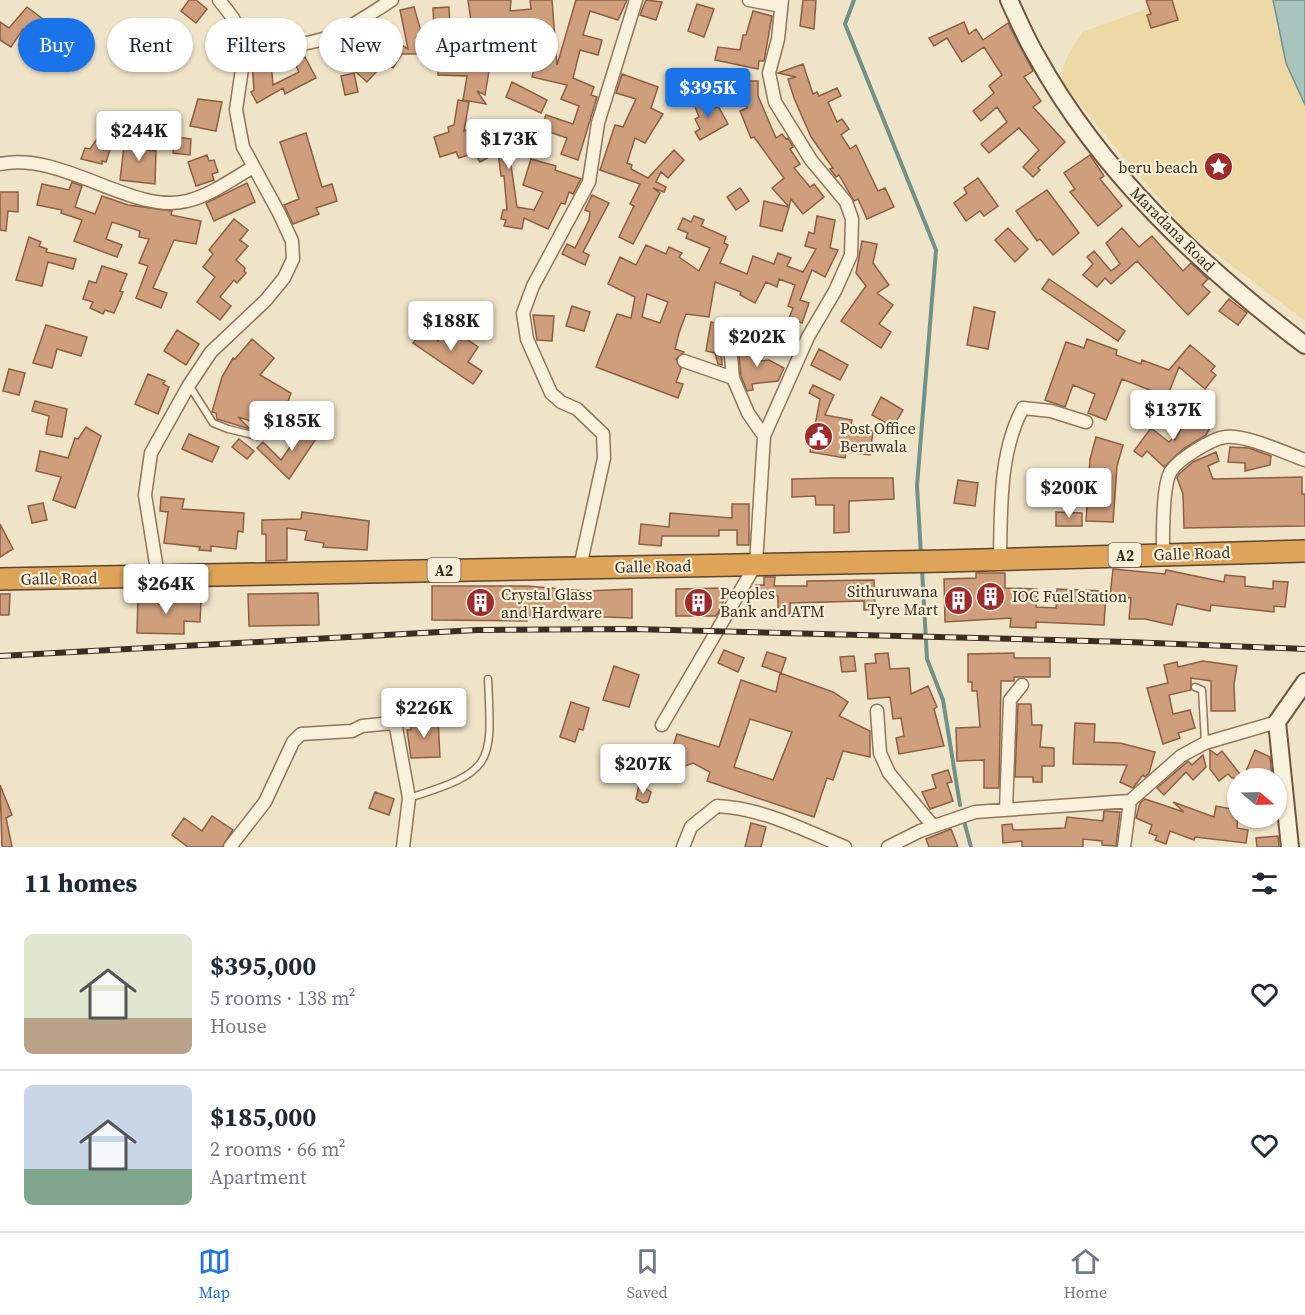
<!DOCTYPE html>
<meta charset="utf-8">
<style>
body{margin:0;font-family:"Source Serif 4",serif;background:#f2f2f3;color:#1f2937;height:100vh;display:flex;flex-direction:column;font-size:22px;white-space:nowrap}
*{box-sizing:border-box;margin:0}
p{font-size:20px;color:#747a83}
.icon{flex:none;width:33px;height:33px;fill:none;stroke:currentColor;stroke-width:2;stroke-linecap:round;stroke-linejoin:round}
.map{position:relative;height:847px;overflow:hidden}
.panel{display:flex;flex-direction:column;background:#fff;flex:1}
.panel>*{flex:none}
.hud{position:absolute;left:18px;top:18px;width:600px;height:54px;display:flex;gap:12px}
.needle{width:39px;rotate:109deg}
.fabs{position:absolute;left:1227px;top:768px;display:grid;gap:12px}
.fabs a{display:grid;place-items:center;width:60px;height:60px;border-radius:50%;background:#fff;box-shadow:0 2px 4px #0004;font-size:30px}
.price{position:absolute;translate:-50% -51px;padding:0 14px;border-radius:6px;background:#fff;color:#222;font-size:20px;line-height:39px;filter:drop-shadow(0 2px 3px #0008)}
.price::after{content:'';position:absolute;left:50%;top:36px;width:18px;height:14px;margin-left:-9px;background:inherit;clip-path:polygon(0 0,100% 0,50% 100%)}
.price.selected{background:#1a73e8;color:#fff}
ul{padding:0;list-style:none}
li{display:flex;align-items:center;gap:18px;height:150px;padding:0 24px}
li+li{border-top:2px solid #e0e1e3}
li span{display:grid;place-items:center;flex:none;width:168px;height:120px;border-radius:9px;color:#555}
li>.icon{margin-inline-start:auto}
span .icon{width:72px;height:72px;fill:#fffc;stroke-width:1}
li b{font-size:26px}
h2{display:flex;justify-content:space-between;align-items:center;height:72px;padding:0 24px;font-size:26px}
.chip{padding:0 21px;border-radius:27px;background:#fff;box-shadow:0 2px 4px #0004;font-size:21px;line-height:54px}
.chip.selected{background:#1a73e8;color:#fff}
.menu{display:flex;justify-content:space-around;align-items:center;height:84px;border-top:2px solid #e0e1e3;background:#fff;font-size:16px;color:#747a83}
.menu a{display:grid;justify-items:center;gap:3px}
.menu .selected{color:#1a73e8}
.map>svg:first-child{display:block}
.sand{fill:#ecd9a5}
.water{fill:#a9c4bc;stroke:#6f938a;stroke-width:1.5}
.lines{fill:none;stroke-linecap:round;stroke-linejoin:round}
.stream{stroke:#6f938a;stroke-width:4}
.building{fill:#cf9f7d;stroke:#8d5f41;stroke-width:1.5;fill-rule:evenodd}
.lane-casing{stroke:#8d765c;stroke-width:9}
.street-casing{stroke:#8d765c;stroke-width:15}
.secondary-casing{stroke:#6f573f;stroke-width:20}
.highway-casing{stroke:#5b4430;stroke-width:24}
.lane{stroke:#faf1dc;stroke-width:6}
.street{stroke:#faf1dc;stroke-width:12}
.secondary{stroke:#faf1dc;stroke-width:16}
.highway{stroke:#e0a458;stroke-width:21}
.rail-casing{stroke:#3d2e20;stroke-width:6}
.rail{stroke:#f7eed8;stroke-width:4;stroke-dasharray:11;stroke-linecap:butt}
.labels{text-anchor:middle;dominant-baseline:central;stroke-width:4.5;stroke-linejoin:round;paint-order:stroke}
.shield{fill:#f7eed8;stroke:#756857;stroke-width:1.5}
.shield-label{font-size:15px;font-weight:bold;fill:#3d2e20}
.poi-label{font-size:16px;fill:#3d2e20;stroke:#f7eed8;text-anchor:start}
.street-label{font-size:16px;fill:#3d2e20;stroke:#f7eed8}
</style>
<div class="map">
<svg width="1305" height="847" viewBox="0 0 1305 847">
<rect width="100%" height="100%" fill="#f0e4c8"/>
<!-- sand -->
<path class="sand" d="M1171,0h102l4,28 28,77v216l-120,-91 -122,-146c-5,-19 10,-35 19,-52z"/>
<!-- water -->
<path class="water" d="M1273,0h32v105l-19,-42z"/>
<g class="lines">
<!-- stream -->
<path class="stream" d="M854,0l-9,24 91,226 -19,236 4,69
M922,569l5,90 16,41 17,105
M964,821l7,26"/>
</g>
<!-- building -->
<path class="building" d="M189,0h7l11,9 -11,14 -15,-12z
M468,0h43l-1,11 21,-2 -1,-9h22l5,65 19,-65h51l-9,20 -28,-9 -7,24 19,5 -4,15 -18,-5 -7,28 21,9 -3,8 6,2 -19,63 -17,-6 6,-16 -26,-9 5,-14 27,9 6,-18 -18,-7 6,-14 -35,-8 7,-28 -11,-2 4,-26 -22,2 -1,13 -17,-1v-5l-27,2 -1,-11h7z
M646,0l16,2 -6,18 -16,-5z
M803,0h13l-2,29 -14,-3z
M1146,0h26l6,20 -27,8 -4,-13 4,-1z
M697,4l17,5 -10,28 -16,-6z
M27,7l17,13 -11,16 -10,-7 -12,18 -11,-7v-18l9,6z
M414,7l6,21 1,26h-19l-9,14 -8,-6 -18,20 -21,-19 12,-13 7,6 16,-24 27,17 -8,-39z
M449,7l1,20 -16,1 -1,-20z
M753,11l19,5 -8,45h-5l-1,8 -43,-9 3,-13 22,3 3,-15h3z
M964,22l5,12 7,-5 7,11 25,-17 25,48 -9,6 17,24 -8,6 32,35 -27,26 2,2 -7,7 -10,-10 16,-17 -20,-22 -30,25 -8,-9 26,-22 -10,-15 -16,14 -8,-10 21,-18 -5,-7 13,-11 -18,-28 -22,15 -15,-24 -13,8 -5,-8z
M305,57l11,21 -31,16 -2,-6 -26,15 -6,-11 3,-2 -2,-27 19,-2 2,24 26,-13 -5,-10z
M438,58l53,1 -6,36 -8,-4 9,13 -23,-4 4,-24 -29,-1z
M803,64l10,30 4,-2 2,4 18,-8 4,8 -13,6 9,20 5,-3 7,10 -8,6 9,14 6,-4 22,46 7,-3 9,19 -27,12 -9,-20 -4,2 -15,-26 -3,2 -6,-8 3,-1 -22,-31 -17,-39 -6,-19 8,-2 -18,-4z
M354,73l4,19 -13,3 -4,-19z
M622,74l36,13 -7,21 12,6 -18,29 -10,-5 -8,25 5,2 -1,4 17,9 26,-28 10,10 -16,18 -7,-6 -5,10 10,5 -2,5 -11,-4 7,5 -27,51 -14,-7 15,-31 -4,-2 10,-20 -40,-14 15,-45 8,2 13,-28 -20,-6z
M745,81h13v15l18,42 6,-4 4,5 2,-1 5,9 -3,2 10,15 -6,4 16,19 4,-3 10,13 -21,17 -12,-15 -2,8 -17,-19 12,-10 -30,-41 -3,1 -11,-27 7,-3z
M512,82l35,18 -6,13 -35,-16z
M704,97l6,14 8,-5 10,18 -28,16 -5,-8 5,-3 -5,-10 4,-2 -6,-16z
M198,99l24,3 -6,29 -26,-5z
M458,100l11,2 -5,29 11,-6 6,10 17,-13 14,20 -4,2 9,63 17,3 9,-18 -20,-7 8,-26 25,7 -1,4 26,9 -8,15 -4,-2 -4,12 -4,-1 -13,26 -24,-11 -2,11 -18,-3 2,-6 -5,-1 2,-9h4l-3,-34h-3l-3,-24 -18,10 -6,-9 -15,5 -3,-6 -16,5 -6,-20 15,-5 -1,-5 6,-2z
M306,133l16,54 10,-3 5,17 -21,7 3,6 -26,10 -9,-19 15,-6 -19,-57z
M132,134l17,2 -2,14 9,1 -1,33 -35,-4 4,-33 7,2z
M175,137l16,2 -1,16 -17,-2z
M97,139l15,5 -6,18 -4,-1v3l-21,-5 4,-11 5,1z
M207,155l2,6 5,-1 4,12 -6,2 2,6 -18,6 -8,-24z
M1090,155l14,21 -4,3 22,27 -24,20 -28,-34 5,-3 -11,-16z
M978,178l20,28 -14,10 -4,-5 -14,10 -12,-18 13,-10 -3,-5z
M72,182l10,4 -7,21 20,7 7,-18 26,9 44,6 -1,4 30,6 -5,23 -22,-4 -21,48 14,5 -6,15 -25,-10 12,-32 -9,-3 10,-24 -10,-2 1,-6 -28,-9 -6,17 16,6 -5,12 -43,-16 8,-21 -21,-7 1,-3 -25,-5 5,-21 27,6z
M247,183l8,19 -41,19 -8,-18z
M740,188l9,13 -13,9 -9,-13z
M1047,190l32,43 -26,22 -13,-16 -3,2 -21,-30z
M0,192h18v20l-10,-1 -2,20 -6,-1z
M592,195l17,8 -26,49 6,3 -4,10 -23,-11 5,-10 8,4 14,-28 1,-8 -5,-2z
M764,201l25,6 -7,24 -22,-5z
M694,216l10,4 -3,6 25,11 -2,6 4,2 -8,18 27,11 6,-18 21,8 4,-11 13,5 -4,8 16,6 13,-23 -11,-3 4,-14 5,2 3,-18 18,4 -5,28 8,2 -13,27 -13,-7 -12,30 9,3 -7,20 -13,-5 4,-10 -5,-2 7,-21 -16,-6 -2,8 -11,-5 -11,21 -15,-8 1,-3 -26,-10 -6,35 -23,-3 -7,19 -4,16 9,3 -8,7 5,10 -5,13 7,2 -5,14 -82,-31 21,-53 14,4 4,-21 -27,-13 12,-27 16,8 10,-20 20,9 3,-7 13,6 -3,4 20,14 11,-23 -24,-10 2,-5 -10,-4 5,-11 8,4zM647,294l21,8 -8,21 -18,-6z
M234,219l14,11 -8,10 8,6 -12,14 9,8 -1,3 2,2 -9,10 -3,-3 -14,17 11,9 -11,14 -23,-18 18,-25 -12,-10 10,-13 -4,-4z
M1008,228l20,21 -13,13 -20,-22z
M1122,228l17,19 13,-11 31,35 8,-8 17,16 -6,6 8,7 -22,23 -51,-54 -26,23 -6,-6 -8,9 -14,-12 10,-11 -6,-7 7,-6 17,20 9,-7 -14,-21z
M29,237l12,5 -2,4 8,3 -1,3 30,7 -3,10 -25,-7 -6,24 -26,-6z
M862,241l15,3 -4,19 16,22 -12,8 16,12 -14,19 12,8 -10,16 -40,-27 25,-35 -10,-13z
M102,266l25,8 -7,17 3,1 -9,21 -9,-3 -2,4 -13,-6 3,-6 -10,-3 6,-18 7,2z
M1049,279l76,52 -7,10 -76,-52z
M1229,299l18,14 -9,12 -19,-14z
M572,306l18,6 -6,19 -18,-5z
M974,307l21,5 -7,37 -21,-4z
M533,315l21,1 -2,25 -15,-1z
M711,322l9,2 2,41 -4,-1 -3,-11 -9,-2z
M46,325l41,12 -6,19 -24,-7 -5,19 -19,-5z
M448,326l30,21 -10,15 14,9 -9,13 -60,-41 9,-13 16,11z
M773,326l16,9 -9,15 -16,-9z
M177,330l22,14 -13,21 -22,-14z
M252,339l22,19 -14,17 31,18 -6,17 -9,-3 -7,20 -31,-10 12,12 -33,-10 -1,-6 -4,-1 10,-35 11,-19 2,1z
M1087,339l30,11 -1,5 25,9 1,-4 27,10 21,-25 25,21 -4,5 5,4 -11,14 -26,-22 -12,30 -45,-18 -16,41 -18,-7 7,-19 -22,-9 -8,22 -20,-7 21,-58 18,6z
M757,344l2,17 10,-1 15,8 -6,13 -26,3 1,6 -6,1 -6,-15 -3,-30z
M819,349l29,16 -8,15 -29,-15z
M9,369l16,4 -6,22 -16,-4z
M148,374l17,7 -2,3 6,3 -11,27 -23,-10z
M813,385l21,10 -9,20 27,5 -2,8 23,3 -3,24 -24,-3 -1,6 -35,-6 10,-53 -11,-6z
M881,397l22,13 -10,17 -21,-12z
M35,401l32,8 -5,28 -16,-3 3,-18 -17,-5z
M1190,413l22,12 -6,10 -23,14 -19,18 -17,-16 -5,6 -8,-6 17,-23 18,14 4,-4 2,2z
M306,424l14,9 -31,46 -32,-31 6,-6 18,18z
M86,427l15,9 -26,72 -22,-8 8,-23 -25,-6 4,-20 28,7 7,-20 3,1z
M189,434l30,13 -7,15 -30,-13z
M1096,437l27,8 -6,21 -4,56 -27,-1 4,-62z
M239,439l15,12 -7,8 -15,-12z
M1230,447l19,1 22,8 -1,9 -25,6v-8l-17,-1z
M1216,452l3,9 -11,5 5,13 89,-2v17h3v32l-121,2 -1,-34 -6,-16 1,-3 15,-13z
M831,478h62l1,21 -45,2v31l-15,1v-28h-18l-1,-9 -23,1v-18z
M958,480l20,3 -3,23 -21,-3z
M161,497l23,2 -2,10 62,4 -1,19 -5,-1 -2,18 -25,-3v5l-12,-1 1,-3 -36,-4 4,-31 -8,-1z
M43,503l4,17 -15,3 -4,-17z
M732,504h17v41h-12v-15h-18v6h-57l-1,10 -22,-2 2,-20 28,3 1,-14 62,5z
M302,512l67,9 -2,29 -44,-3 1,-4 -19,-3 2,-9 -20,-3v32l-21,1v-27h-4v-14l39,-1z
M1056,512l26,1v13h-26z
M0,524l13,25 -13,8z
M1113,569l52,5 1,-4 58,12 1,-7 20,2v9l28,3v-8l15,1 -3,25 -11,-1v6l-63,-7 -1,6 -33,-7 -5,21 -27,-6h-16l2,-21 -21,-2z
M976,573h29v15l32,1 -1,18 20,1 1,-19 49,2 -2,34 -68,-3v6l-26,-1 1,-9 -66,4 -1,-43 32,-1z
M764,577h11l-1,9h33v-5l67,-1 1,29 -11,1v-9l-74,2v11h-12v-18l-22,-1v-10h8z
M432,586h95l59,5 46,-2v29l-53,-2v4l-52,-4v5l-95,-1z
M722,588l1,17 -7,11h-40v-27z
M318,593l1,32 -70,1 -1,-32z
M0,594h10l-1,21h-9z
M138,597l63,3 -1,22 -16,-1v13l-47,-1z
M724,650l20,8 -6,14 -20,-9z
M767,652l19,6 -5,15 -19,-7z
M888,653l2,16 19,-1 2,26 17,-8 9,21 -3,2 10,37 -45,8 -3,-16 8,-2 -3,-18 -8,1 -3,-22 -22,2 -3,-35 11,-1 -1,-9z
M1014,653v5h36v19h-36v4h-13l-2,107h-15v-28l-27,1 -1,-33 24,-1 -3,-36h-5v-9h-4v-28z
M854,656l2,15 -14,1 -2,-15z
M1203,661l34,5 -3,18 1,27h-24v-30l-20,-3v12l-22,5 4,19 17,-4 5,18 -17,5 2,5 -17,6 -16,-56 21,-5 -4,-18 13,-3 1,5z
M614,666l25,9 -10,32 -26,-7z
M780,673l53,19 15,10 -9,14 31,15v26l-27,-6 -10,29 -6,-2 -13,39 -107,-36 3,-9 -17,-9 -8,3 -2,8 -17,-5 11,-35 42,13 22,-67 35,12zM750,719l42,13 -19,48 -39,-13z
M571,702l18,6 -6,22 -4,-1 -4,13 -15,-5z
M1018,704h13l1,21h10l-2,22 14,1v18h-12v16h-9v-5h-18z
M438,719l2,38 -29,1 -4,-28h4v-10z
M1075,723l20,1 -1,18 26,1 35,9 -6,21 -4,4 -2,-2 -10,13 -13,-6 7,-17 -54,-1z
M631,745l19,6 -10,32 -19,-6z
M1210,750l7,5 5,-4 21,27 12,-28 15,7 2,21h-40l-4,-4 -9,7 -9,-12z
M1203,755l3,12 -13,13 -7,-8 -22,23 -7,-7 29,-25 2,-2 4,4z
M948,770l4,12 -5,1 6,18 -23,8 -8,-17 14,-4 -4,-13z
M639,784l12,8 -3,10 -5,1 -7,-4z
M0,785l12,30 -6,3 6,29h-10z
M375,792l19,7 -5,16 -20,-7z
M1145,799l39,13 -11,-10 41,15 2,-11 22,4 -1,18 11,2 -2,13 -51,-6 -1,3 -24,-9 -4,13 -11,-4 2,-4 -8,-3 3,-8 -16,-7 4,-15z
M1104,811l16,1 -4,34 -14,-1v-4l-19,-2v8h-61v-6l-19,2 -1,-18 10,-1 1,6 52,-2 2,-11 36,4z
M212,816l21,14 -11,17h-34l-16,-12 12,-17 18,13z
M751,823l15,4 -5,20h-16z
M951,829l7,18h-29l-3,-8z
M1278,836l1,11h-22l-1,-9z"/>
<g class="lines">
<defs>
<path id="lane" d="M189,385l24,38 15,6 29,7 15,-5 9,-12
M1195,687l7,3 3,52
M409,798c86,-27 83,-34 79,-119"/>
<path id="street" d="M749,0l32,6
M244,49c25,-2 54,-2 79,-10 24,-9 47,-25 69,-39
M0,164c63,-13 132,51 187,37 22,-5 46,-22 66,-34
M728,325l5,53 15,35 16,23
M684,361l49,17
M1163,554c0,-18 -1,-69 8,-83 8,-12 40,-32 54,-34 20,-3 60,16 80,23
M1000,559c1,-50 -1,-107 23,-151l28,3 35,11
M580,567l24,-109 -1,-24 -26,-25 -16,-7 -10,-9 -24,-54 -4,-26 10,-27 56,-104 9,-59 38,-123
M158,576l-13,-81 6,-42 38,-68 22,-33 55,-52 18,-22 9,-19 -1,-18 -13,-28 -36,-66 -7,-37 7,-48 -1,-24 -9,-20 -14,-18
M877,711l3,42 9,20 44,53
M662,725l94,-161 8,-128 44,-99 27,-46 16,-36 1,-36 -6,-17 -35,-42 -36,-58 -6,-29 9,-34 4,-39
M1006,810l4,-110 12,-15
M230,847l35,-45 28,-60 8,-8 51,-3 10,-5 30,-3 4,4 13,71 -6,49
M683,847l8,-20 26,-21c45,2 87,24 128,41
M888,847l32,-16 55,-19 155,-11 51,-45 24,-13 72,-21
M1124,847l6,-46"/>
<path id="secondary" d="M1009,0c9,19 17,39 28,57 64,116 163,208 268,288
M1290,847l-13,-125 28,-40"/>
<path id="highway" d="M0,579l945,-18 360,-10"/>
</defs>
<!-- lane casing -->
<use href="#lane" class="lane-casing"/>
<!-- street casing -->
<use href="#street" class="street-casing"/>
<!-- secondary casing -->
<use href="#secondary" class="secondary-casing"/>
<!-- highway casing -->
<use href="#highway" class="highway-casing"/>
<!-- lane -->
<use href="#lane" class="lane"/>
<!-- street -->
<use href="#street" class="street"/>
<!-- secondary -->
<use href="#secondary" class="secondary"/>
<!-- highway -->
<use href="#highway" class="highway"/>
<defs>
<path id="rail" d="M0,656l477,-26 156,-1 495,13 177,7"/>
</defs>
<!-- rail casing -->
<use href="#rail" class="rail-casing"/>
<!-- rail -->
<use href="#rail" class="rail"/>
</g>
<!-- icons -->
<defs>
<symbol id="sight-disc" viewBox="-11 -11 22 22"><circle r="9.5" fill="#9e2a2b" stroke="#f7eed8"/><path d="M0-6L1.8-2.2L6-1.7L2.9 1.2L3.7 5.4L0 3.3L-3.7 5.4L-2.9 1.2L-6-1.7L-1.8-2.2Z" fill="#fff"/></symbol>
<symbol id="civic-disc" viewBox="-11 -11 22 22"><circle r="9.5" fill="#9e2a2b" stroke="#f7eed8"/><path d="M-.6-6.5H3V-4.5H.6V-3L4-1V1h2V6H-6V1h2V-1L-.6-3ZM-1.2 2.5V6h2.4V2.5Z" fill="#fff"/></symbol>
<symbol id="building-disc" viewBox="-11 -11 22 22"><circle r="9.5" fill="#9e2a2b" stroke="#f7eed8"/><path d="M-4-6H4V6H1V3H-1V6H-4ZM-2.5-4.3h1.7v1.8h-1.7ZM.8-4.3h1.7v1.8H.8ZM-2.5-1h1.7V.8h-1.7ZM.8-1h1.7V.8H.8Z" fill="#fff"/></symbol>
</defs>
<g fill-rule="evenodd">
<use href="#sight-disc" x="1202" y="150" width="33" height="33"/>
<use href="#civic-disc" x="802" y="420" width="33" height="33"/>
<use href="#building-disc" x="974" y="580" width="33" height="33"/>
<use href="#building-disc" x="942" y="584" width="33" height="33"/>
<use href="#building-disc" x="682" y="586" width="33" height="33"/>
<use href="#building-disc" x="464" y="586" width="33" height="33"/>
</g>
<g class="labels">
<!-- shield labels -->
<g class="shield">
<rect x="1108.5" y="543" width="33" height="24" rx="4.5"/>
<rect x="427.5" y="558" width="33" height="24" rx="4.5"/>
</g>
<g class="shield-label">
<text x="1125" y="555">A2</text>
<text x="444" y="570">A2</text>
</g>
<!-- poi labels -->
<g class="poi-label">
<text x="1198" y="167" text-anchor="end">beru beach</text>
<text x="840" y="428">Post Office<tspan x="840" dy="18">Beruwala</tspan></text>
<text x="938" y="591" text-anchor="end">Sithuruwana<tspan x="938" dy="18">Tyre Mart</tspan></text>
<text x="720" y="593">Peoples<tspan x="720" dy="18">Bank and ATM</tspan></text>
<text x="501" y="594">Crystal Glass<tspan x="501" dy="18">and Hardware</tspan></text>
<text x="1012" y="596">IOC Fuel Station</text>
</g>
<!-- street labels -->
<g class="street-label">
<text transform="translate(1173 229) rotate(45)">Maradana Road</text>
<text transform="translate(1192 553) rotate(-2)">Galle Road</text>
<text transform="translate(653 566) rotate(-1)">Galle Road</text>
<text transform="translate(59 578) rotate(-1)">Galle Road</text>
</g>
</g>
</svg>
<div class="fabs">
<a><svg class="needle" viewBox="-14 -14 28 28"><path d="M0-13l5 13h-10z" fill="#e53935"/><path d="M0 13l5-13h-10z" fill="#747a83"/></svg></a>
</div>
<b class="price selected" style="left:708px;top:119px">$395K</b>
<b class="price" style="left:139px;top:162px">$244K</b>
<b class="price" style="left:509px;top:170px">$173K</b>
<b class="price" style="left:451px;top:352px">$188K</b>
<b class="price" style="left:757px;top:368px">$202K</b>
<b class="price" style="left:1173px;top:441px">$137K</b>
<b class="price" style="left:292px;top:452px">$185K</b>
<b class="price" style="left:1069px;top:519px">$200K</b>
<b class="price" style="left:166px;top:615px">$264K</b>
<b class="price" style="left:424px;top:739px">$226K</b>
<b class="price" style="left:643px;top:795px">$207K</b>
<div class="hud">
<a class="chip selected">Buy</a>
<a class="chip">Rent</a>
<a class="chip">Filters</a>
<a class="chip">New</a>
<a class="chip">Apartment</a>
</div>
</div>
<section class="panel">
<h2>11 homes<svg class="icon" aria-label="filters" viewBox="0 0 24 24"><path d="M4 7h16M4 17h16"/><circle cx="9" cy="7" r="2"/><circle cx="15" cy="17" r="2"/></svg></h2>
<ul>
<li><span style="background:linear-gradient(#dfe7d0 70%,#b9a48a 0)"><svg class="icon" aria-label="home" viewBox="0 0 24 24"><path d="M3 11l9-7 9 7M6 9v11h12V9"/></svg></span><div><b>$395,000</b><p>5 rooms · 138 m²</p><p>House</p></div><svg class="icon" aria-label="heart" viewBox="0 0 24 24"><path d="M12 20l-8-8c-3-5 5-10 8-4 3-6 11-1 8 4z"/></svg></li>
<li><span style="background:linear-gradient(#c9d6e8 70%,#7fa58c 0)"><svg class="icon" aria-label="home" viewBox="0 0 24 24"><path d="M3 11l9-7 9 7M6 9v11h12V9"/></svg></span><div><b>$185,000</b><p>2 rooms · 66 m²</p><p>Apartment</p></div><svg class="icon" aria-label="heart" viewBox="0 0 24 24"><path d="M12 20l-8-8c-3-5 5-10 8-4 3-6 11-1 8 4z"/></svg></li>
</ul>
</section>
<nav class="menu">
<a class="selected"><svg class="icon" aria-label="map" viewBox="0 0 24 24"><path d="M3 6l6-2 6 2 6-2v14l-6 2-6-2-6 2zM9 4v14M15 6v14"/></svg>Map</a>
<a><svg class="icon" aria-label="saved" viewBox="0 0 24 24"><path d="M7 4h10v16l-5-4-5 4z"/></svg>Saved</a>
<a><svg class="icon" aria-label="home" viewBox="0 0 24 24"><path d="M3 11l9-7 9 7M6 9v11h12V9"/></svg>Home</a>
</nav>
